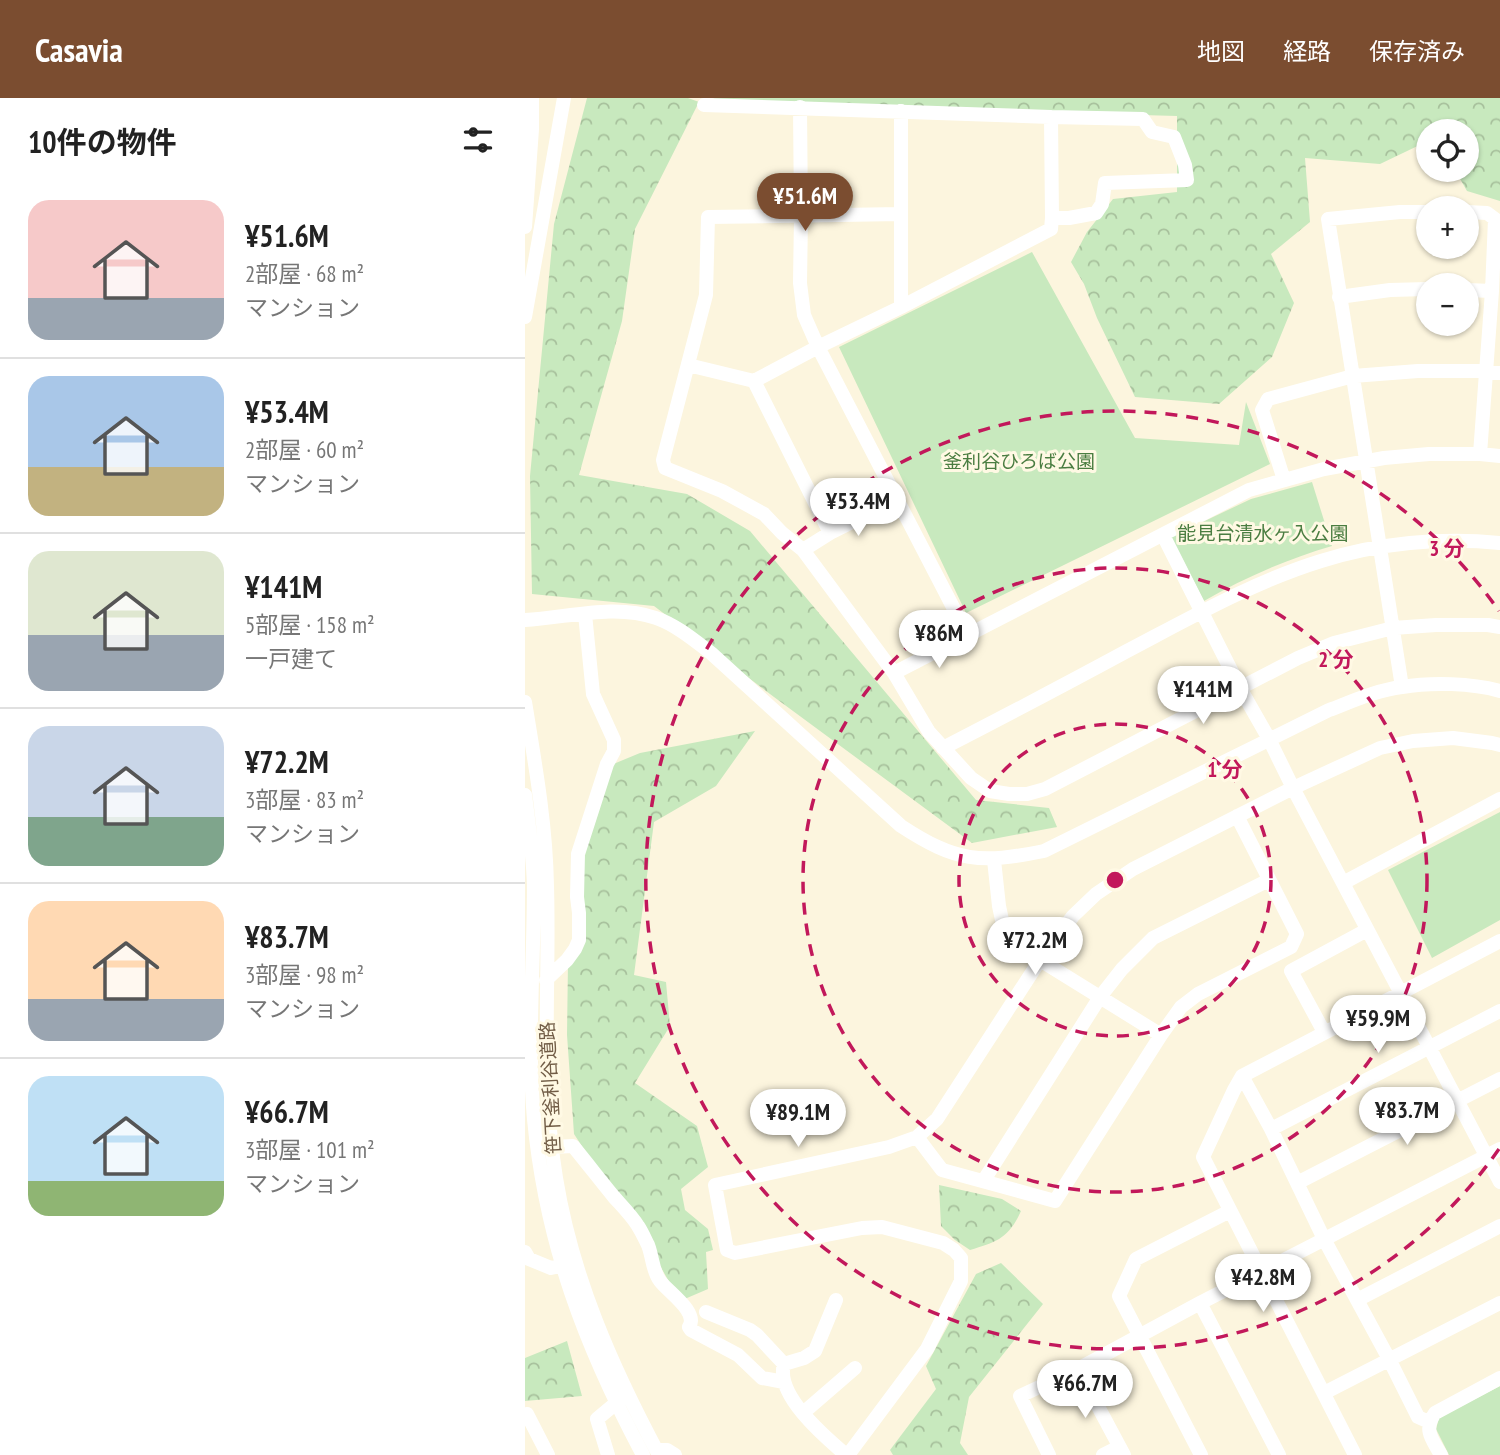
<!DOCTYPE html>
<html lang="ja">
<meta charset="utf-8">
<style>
body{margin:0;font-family:"PT Sans Narrow","Noto Sans JP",sans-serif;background:#f2f2f2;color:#222;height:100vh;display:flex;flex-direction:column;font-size:26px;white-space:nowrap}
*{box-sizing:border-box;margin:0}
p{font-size:23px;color:#767676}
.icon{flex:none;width:38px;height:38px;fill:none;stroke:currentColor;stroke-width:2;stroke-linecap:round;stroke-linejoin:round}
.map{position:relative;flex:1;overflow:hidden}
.details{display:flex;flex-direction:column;background:#fff;width:525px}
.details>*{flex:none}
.tools{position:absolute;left:891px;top:21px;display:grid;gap:14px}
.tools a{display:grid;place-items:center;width:63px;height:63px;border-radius:50%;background:#fff;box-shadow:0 2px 5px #0004;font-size:35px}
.price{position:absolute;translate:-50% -60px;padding:0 16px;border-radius:24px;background:#fff;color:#222;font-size:23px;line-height:46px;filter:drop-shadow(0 2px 4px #0008)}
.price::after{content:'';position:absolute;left:50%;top:42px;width:21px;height:16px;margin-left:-10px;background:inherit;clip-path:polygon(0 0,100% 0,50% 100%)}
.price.selected{background:#7b4d30;color:#fff}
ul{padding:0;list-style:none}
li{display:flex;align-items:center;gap:21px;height:175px;padding:0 28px}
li+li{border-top:2px solid #e0e0e0}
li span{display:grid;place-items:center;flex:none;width:196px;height:140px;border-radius:21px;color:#555}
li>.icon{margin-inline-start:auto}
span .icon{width:84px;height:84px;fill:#fffc;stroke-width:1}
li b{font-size:30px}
h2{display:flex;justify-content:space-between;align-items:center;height:84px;padding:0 28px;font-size:30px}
header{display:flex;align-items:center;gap:42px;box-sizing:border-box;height:98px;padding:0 35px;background:#7b4d30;color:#fff}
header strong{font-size:33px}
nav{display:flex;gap:38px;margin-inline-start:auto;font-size:24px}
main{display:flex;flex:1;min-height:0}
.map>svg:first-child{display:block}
.green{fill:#c8e9be}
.forest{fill:url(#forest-crowns)}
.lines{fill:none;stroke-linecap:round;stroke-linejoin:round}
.minor{stroke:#fff;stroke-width:14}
.ring{fill:none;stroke:#c2185b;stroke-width:3.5;stroke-dasharray:12 9}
.labels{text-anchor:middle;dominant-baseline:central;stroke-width:6;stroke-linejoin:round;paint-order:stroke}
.park-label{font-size:19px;fill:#4a7d41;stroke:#fff9e4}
.street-label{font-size:19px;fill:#725d47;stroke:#fff9e4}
.centre{fill:#c2185b;stroke:#fff9e4;stroke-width:3.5}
.ring-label{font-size:21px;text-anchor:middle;font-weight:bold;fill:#c2185b;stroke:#fff9e4;stroke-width:6;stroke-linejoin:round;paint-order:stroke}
</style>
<header>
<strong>Casavia</strong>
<nav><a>地図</a><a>経路</a><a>保存済み</a></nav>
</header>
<main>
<section class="details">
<h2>10件の物件<svg class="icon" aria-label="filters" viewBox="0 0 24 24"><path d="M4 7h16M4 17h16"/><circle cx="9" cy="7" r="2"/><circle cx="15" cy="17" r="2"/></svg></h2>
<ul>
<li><span style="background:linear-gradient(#f6c9c9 70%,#9aa5b1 0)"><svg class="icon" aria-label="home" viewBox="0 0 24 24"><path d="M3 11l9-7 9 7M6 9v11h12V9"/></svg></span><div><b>¥51.6M</b><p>2部屋 · 68 m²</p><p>マンション</p></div></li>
<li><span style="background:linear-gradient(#a9c7e8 65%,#c2b280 0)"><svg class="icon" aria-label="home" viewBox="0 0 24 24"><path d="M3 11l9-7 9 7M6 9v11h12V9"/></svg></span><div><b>¥53.4M</b><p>2部屋 · 60 m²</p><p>マンション</p></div></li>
<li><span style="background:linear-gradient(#dfe7d0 60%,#9aa5b1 0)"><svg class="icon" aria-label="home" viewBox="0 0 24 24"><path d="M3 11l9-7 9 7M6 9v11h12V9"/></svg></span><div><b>¥141M</b><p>5部屋 · 158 m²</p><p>一戸建て</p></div></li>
<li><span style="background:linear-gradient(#c9d6e8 65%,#7fa58c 0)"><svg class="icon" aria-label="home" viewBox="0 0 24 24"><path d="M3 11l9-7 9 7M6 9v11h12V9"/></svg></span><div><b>¥72.2M</b><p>3部屋 · 83 m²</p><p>マンション</p></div></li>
<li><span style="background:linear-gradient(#ffd9b3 70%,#9aa5b1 0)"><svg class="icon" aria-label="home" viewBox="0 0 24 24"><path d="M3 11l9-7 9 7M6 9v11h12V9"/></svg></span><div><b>¥83.7M</b><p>3部屋 · 98 m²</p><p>マンション</p></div></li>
<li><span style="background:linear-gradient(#bfe0f5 75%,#8fb573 0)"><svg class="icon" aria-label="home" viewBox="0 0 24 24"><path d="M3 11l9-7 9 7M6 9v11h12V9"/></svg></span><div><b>¥66.7M</b><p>3部屋 · 101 m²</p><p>マンション</p></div></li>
</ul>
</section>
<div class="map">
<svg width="975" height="1357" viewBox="0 0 975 1357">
<defs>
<pattern id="forest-crowns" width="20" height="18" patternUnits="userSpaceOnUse" patternTransform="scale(1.75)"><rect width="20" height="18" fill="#c8e9be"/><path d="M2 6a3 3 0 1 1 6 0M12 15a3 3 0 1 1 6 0" fill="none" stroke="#a7c09c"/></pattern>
</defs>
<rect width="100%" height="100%" fill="#fcf5de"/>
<!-- green -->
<path class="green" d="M507,154l103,186 104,7 7,-43 24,62 -304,149 -127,-266z
M787,384l20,64c-45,13 -88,32 -128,55l-33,-64 80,-38z
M975,714v108l-68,38 -44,-88z
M975,1288v69h-51l-13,-26 3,-11z"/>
<!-- forest -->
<path class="forest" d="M62,0h101l11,4 -64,127 -13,92 -43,154 108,19 63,37 226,269 73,8 8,19 -85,16 -198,-146 -120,-91 -122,-12 -2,-118 24,-252z
M188,0h787v103l-33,-10 -12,-21h12v-39h-39v10l-48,23 -75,-6 5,64 -39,32 23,49 -22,54 -53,47 -84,-7 -38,-79 -13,-34 -13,-22 16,-30 26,-33 64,-7v-76l-455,-13z
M230,633l-39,55 -62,36 -20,153 32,7 4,44 -35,57 62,43 11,41 -27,22 4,21 23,19 5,21 -7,2 2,37 -28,12 -21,-37 -85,-130 -7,-99 1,-73 14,-17 -1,-90 30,-90 29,-12z
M414,1087l63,14 19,12c-12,27 -24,31 -51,39l-15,-10 -14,-14z
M476,1165l42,41 -74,93 -9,46 8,12h-75l-3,-5 46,-61 -10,-23 50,-92z
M42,1243l15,55 -57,5v-43z"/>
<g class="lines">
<!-- minor -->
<path class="minor" d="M179,7l347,12 1,101
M275,9l1,109 -1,67 4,32 14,32 150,289
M942,114l20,1 8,6 -3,72 -12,163
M376,116l-193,3 -2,78 -43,165 2,8 57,23 42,23 18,19 21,17 91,123 35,59 42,46 19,13 19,3h18l18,-5 253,-131 36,-15 59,-15 43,-3h52l12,2
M0,129l7,-98v-31
M942,192l25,1
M814,199l51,-7 38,-1
M376,209l150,-78 1,-11h17l27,-5 6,-9 3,-21 82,-3 -2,-15 -11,-28 -22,-5 -9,-13 -92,-2
M0,219l39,-219
M163,267l66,16 64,-34 83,-40v-196
M229,283l76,152
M759,382l-22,-70 6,-11 85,-23 65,-5h68l14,2
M638,437l77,153 29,51 24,49 207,394
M278,452l27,-17 68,-34
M0,522c42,-2 89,-17 131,-2 20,7 38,22 55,35l190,173c55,36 79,38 143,25l285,-141c24,-9 48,-20 73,-23 29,-5 70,-4 98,4
M369,575l355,-183 75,-21 60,-11 45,-4h51l20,2
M877,589l-74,-468 72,-7h28
M0,604c10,61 21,122 22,184 3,98 -7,195 9,292 16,99 56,189 103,277
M418,650c62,-32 123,-64 184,-97 63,-33 126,-69 194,-90 57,-18 120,-24 179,-18
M0,697c4,30 8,60 9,90 0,78 -7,157 0,234 12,125 51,227 109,336
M469,762l5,46 3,14 6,14 32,26 121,75
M818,785l157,-84
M21,882l21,-20 8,-11 4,-9v-27l-2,-16 1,-43 29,-90 7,-13v-11l-21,-46 -8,-80
M799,934l-33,-61 76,-41
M717,978l29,53 53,110 65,120 29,58 11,5
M746,1031l229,-118
M392,1039l25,33 113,31 106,-166 20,-28 17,-13 93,-47 6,-13 -60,-118
M26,1049l22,-1c14,17 27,34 41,51 8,9 18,19 24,29 4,6 7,13 10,19 5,13 4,25 12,36 8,11 39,31 29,46l2,3 47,25 24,23 22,4
M459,1082l116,-183 22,-28 31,-31 116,-58
M772,1085l203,-104
M0,1154l4,7 22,9 19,-4
M832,1202l143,-74
M675,1205l79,152
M181,1214l44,18 7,5 27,29c-9,31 41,73 62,91
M259,1266l20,-6 11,-7 21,-51
M553,1271l46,86
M799,1295l176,-90
M278,1315l52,-45
M2,1316l21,41
M132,1352h10l8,5
M83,1357l-11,-36 24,-20
M323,1357l79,-106 34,-68v-23l-7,-8 -11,-7 -61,-16 -20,1 -127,25 -8,-3 -12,-65 174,-38 28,-10 20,-18 103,-159 33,-44 23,-22 37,-25 160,-81 87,-40 33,-7 40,-3 39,5 8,2
M524,1357l-29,-59 58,-27 122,-66 300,-154
M578,1357l16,-8
M676,1357l-82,-159 17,-37 94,-48
M830,1357l-152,-298 31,-67 8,-14 258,-135
M916,1357c-9,-16 -18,-25 -6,-42l65,-35"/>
</g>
<!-- distance rings -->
<g class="ring">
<circle cx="590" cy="782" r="156"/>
<circle cx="590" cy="782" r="312"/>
<path d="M974 1051A469 469 0 1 1 974 513"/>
</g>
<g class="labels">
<!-- park labels -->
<g class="park-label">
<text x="494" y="363">釜利谷ひろば公園</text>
<text x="738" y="435">能見台清水ヶ入公園</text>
</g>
<!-- street labels -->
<g class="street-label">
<text transform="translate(25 990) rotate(-93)">笹下釜利谷道路</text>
</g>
</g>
<circle cx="590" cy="782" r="10" class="centre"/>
<g class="ring-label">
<text x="922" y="458">3 分</text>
<text x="811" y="569">2 分</text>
<text x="700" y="679">1 分</text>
</g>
</svg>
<div class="tools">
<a><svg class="icon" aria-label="locate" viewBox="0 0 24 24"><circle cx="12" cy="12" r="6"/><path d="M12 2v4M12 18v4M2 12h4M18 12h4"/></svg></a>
<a>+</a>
<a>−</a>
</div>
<b class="price selected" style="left:280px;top:135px">¥51.6M</b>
<b class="price" style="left:333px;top:440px">¥53.4M</b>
<b class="price" style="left:414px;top:572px">¥86M</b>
<b class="price" style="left:678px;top:628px">¥141M</b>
<b class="price" style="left:510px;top:879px">¥72.2M</b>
<b class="price" style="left:853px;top:957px">¥59.9M</b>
<b class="price" style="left:882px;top:1049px">¥83.7M</b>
<b class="price" style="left:273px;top:1051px">¥89.1M</b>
<b class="price" style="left:738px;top:1216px">¥42.8M</b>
<b class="price" style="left:560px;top:1322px">¥66.7M</b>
</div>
</main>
